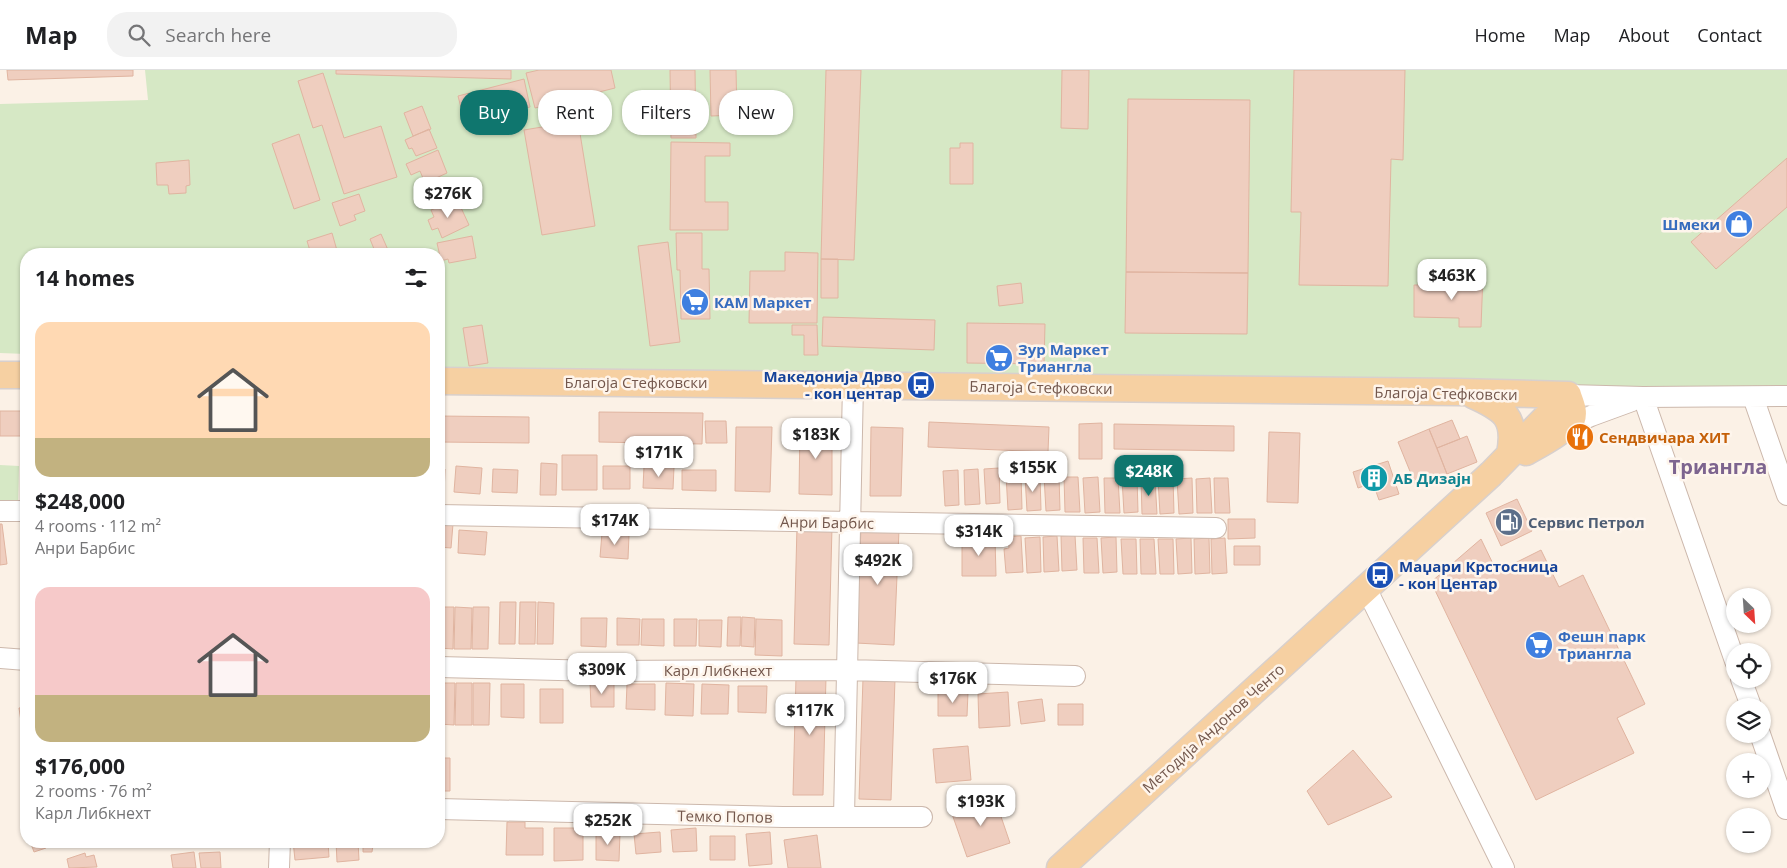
<!DOCTYPE html>
<meta charset="utf-8">
<style>
body{margin:0;font-family:"Open Sans",sans-serif;background:#f2f2f2;color:#202124;height:100vh;display:flex;flex-direction:column;font-size:19px;white-space:nowrap}
*{box-sizing:border-box;margin:0}
p{font-size:16px;color:#757577}
.icon{flex:none;width:28px;height:28px;fill:none;stroke:currentColor;stroke-width:2;stroke-linecap:round;stroke-linejoin:round}
.map{position:relative;flex:1;overflow:hidden}
.sheet{position:absolute;left:20px;top:178px;width:425px;height:600px;display:flex;flex-direction:column;background:#fff;border-radius:20px;box-shadow:0 1px 4px #0004}
.sheet>*{flex:none}
.banner{position:absolute;left:460px;top:20px;width:475px;height:45px;display:flex;gap:10px}
.needle{width:32px;rotate:155deg}
.buttons{position:absolute;left:1726px;top:518px;display:grid;gap:10px}
.buttons a{display:grid;place-items:center;width:45px;height:45px;border-radius:50%;background:#fff;box-shadow:0 1px 4px #0004;font-size:25px}
.price{position:absolute;translate:-50% -42px;padding:0 11px;border-radius:10px;background:#fff;color:#222;font-size:16px;line-height:32px;filter:drop-shadow(0 1px 2px #0008)}
.price::after{content:'';position:absolute;left:50%;top:30px;width:15px;height:11px;margin-left:-8px;background:inherit;clip-path:polygon(0 0,100% 0,50% 100%)}
.price.current{background:#0f766e;color:#fff}
ul{padding:0;list-style:none}
li{display:grid;align-content:center;gap:10px;height:265px;padding:0 15px}
li span{display:grid;place-items:center;height:155px;border-radius:15px;color:#555}
li>.icon{margin-inline-start:auto}
span .icon{width:90px;height:90px;fill:#fffc;stroke-width:1}
li b{font-size:21px}
h2{display:flex;justify-content:space-between;align-items:center;height:60px;padding:0 15px;font-size:21px}
.tag{padding:0 18px;border-radius:20px;background:#fff;box-shadow:0 1px 4px #0004;font-size:18px;line-height:45px}
.tag.current{background:#0f766e;color:#fff}
header{display:flex;align-items:center;gap:30px;box-sizing:border-box;height:70px;padding:0 25px;background:#fff;border-bottom:1px solid #e0e0e0}
header strong{font-size:24px}
nav{display:flex;gap:28px;margin-inline-start:auto;font-size:18px}
.search{width:350px;height:45px;background:#f2f2f2;display:flex;align-items:center;gap:12px;box-sizing:border-box;padding:0 18px;border-radius:20px;color:#757577;font-size:19px}
.map>svg:first-child{display:block}
.green{fill:#d6e8c5}
.building{fill:#efcebf;stroke:#e0b4a0}
.lines{fill:none;stroke-linecap:round;stroke-linejoin:round}
.minor-casing{stroke:#ccb8ac;stroke-width:22}
.major-casing{stroke:#d8d0cd;stroke-width:29}
.minor{stroke:#fff;stroke-width:20}
.major{stroke:#f6d0a2;stroke-width:26}
.labels{text-anchor:middle;dominant-baseline:central;stroke-width:5;stroke-linejoin:round;paint-order:stroke}
.shop-label{font-size:15px;font-weight:bold;fill:#366cbe;stroke:#fef5ec;text-anchor:start}
.transit-label{font-size:15px;font-weight:bold;fill:#164399;stroke:#fef5ec;text-anchor:end}
.street-label{font-size:15px;fill:#73574c;stroke:#fef5ec}
.food-label{font-size:15px;font-weight:bold;fill:#c56008;stroke:#fef5ec;text-anchor:start}
.culture-label{font-size:15px;font-weight:bold;fill:#0d838f;stroke:#fef5ec;text-anchor:start}
.service-label{font-size:15px;font-weight:bold;fill:#4e5e75;stroke:#fef5ec;text-anchor:start}
.district-label{font-size:20px;font-weight:bold;fill:#7d648f;stroke:#fef5ec}
</style>
<header>
<strong>Map</strong>
<div class="search"><svg class="icon" aria-label="search" viewBox="0 0 24 24"><circle cx="10" cy="10" r="6"/><path d="M15 15l6 6"/></svg>Search here</div>
<nav><a>Home</a><a>Map</a><a>About</a><a>Contact</a></nav>
</header>
<div class="map">
<svg width="1787" height="798" viewBox="0 0 1787 798">
<rect width="100%" height="100%" fill="#fbf1e6"/>
<!-- green -->
<path class="green" d="M145,0h1642v319l-1348,-9v-126h-413v100l-26,-1v-249l148,-4z
M0,395l19,1 -1,38h-18z"/>
<!-- building -->
<path class="building" d="M7,0h126v6l-125,4z
M336,0h175v9l-175,-5z
M539,0h72l4,18 -80,20 -9,-35z
M670,0h25l1,68h-25z
M710,0h26l1,45 -26,1z
M826,0h35l-7,190 -33,-1z
M1062,0h27l-1,59 -27,-1z
M1294,0h111l-2,90 -12,-1 -3,127 -89,-1 2,-73h-10z
M323,3l21,65 37,-12 16,51 -53,17 -22,-69 -9,3 -15,-47z
M524,9l6,28 -65,16 -7,-27z
M1128,29l122,1 -2,173 -122,-1z
M422,36l9,23 -18,7 -9,-23z
M578,51l17,105 -53,9 -18,-105z
M429,59l8,19 -21,8 -4,-8 -3,1 -4,-9z
M299,64l21,66 -26,9 -22,-65z
M671,72l59,1v13h-25v46h23v28h-58z
M960,73h13v41h-23v-36h10z
M438,80l9,23 -22,10 -5,-12 -9,4 -5,-11z
M1787,88v49l-71,62 -25,-27z
M189,90l1,25 -4,1v7l-17,1 -1,-9h-11l-1,-22z
M359,124l6,17 -11,4 2,5 -16,6 -8,-23z
M457,129l12,26 -27,13 -4,-10 -6,2 -4,-10 6,-3 -3,-7z
M332,163l6,21h-27l-4,-13z
M676,163h26v36h7l1,50h-29l-1,-49h-3z
M381,164l7,16 -7,4h-5l-6,-15z
M472,166l4,22 -27,5 -1,-4 -7,2 -4,-18z
M668,172l12,100 -30,4 -12,-100z
M785,182l33,1 -1,70h-68l1,-52h35z
M821,189h17v39h-17z
M1126,202l122,1 -1,61 -122,-1z
M1460,205h23l-2,52h-22v-9l-45,-1v-32h46z
M1021,213l2,20 -24,3 -2,-20z
M823,247l112,3 -1,30 -112,-4z
M967,253l78,1 -1,40 -77,-1z
M482,255l6,38 -19,3 -6,-38z
M792,255h25l1,30h-14v-20h-12z
M0,341h26v25h-26z
M599,342l104,1 -1,31 -103,-2z
M439,346l90,1v26l-90,-1z
M1452,350l8,19 -23,9 -8,-19z
M705,351h21l1,22h-21z
M929,352l120,5 -1,25 -120,-5z
M1102,353v36h-23v-35z
M1114,354l120,2v25l-120,-2z
M800,356h32v69l-33,-1z
M736,357h36l-2,65 -35,-1z
M871,357l32,1 -2,68h-31z
M1429,359l18,45 -31,12 -18,-44z
M1269,362l31,1 -2,70 -31,-1z
M1467,366l10,26 -30,12 -10,-26z
M562,385h35v35h-35z
M1388,391l11,33 -20,6 -6,-17 -15,5 -5,-16z
M541,393l16,1 -1,31h-16z
M456,396l26,2 -2,26 -26,-2z
M603,396h27v23h-27z
M644,396l30,1 -1,22 -30,-1z
M439,398l6,1 -1,26h-5z
M999,398l1,35 -14,1 -2,-35z
M493,399l25,1 -1,23 -25,-1z
M978,399l2,35 -15,1 -1,-35z
M682,400h34v21l-34,-1z
M958,400l1,35 -14,1 -2,-35z
M1021,404l1,35 -14,1 -2,-35z
M1040,405l1,35 -14,1 -2,-35z
M1044,406h15l1,34 -14,1z
M1064,407h14l2,35h-15z
M1098,407l2,35 -15,1 -2,-35z
M1137,407l1,35 -14,1 -2,-35z
M1104,408h14l2,35h-15z
M1173,408l1,35 -14,1 -2,-35z
M1192,408l1,35 -14,1 -2,-35z
M1210,408l2,35h-15l-1,-34z
M1214,408h14l2,35h-15z
M1141,409h14l2,35h-15z
M1517,429l15,32 -31,15 -15,-33z
M1228,449h27v19l-27,1z
M439,453l14,1 -2,24 -12,-1z
M0,454h2l5,40 -7,1z
M797,456l35,1 -3,118 -35,-1z
M861,458l38,2 -5,115 -38,-2z
M459,460l28,2 -2,23 -27,-2z
M602,463l27,2 -1,24 -28,-2z
M1075,465l2,35 -15,1 -1,-35z
M1021,466l2,36 -17,1 -2,-24 5,-1 -1,-11z
M1057,466l2,35 -15,1 -1,-35z
M1040,467l1,35 -14,1 -2,-35z
M1116,467l1,35 -14,1 -2,-35z
M995,468l1,38h-34v-37z
M1083,468h14l2,35h-15z
M1191,468l1,35 -14,1 -2,-35z
M1209,468l1,35 -15,1 -1,-35z
M1225,468l2,35 -15,1 -1,-35z
M1121,469h15l1,35h-14z
M1140,469h14l2,35h-15z
M1158,469h15l1,35h-14z
M1481,469l16,33 44,-22 18,37 24,-12 62,129 -28,14 17,35 -98,47 -105,-218z
M1234,476h26v19h-26z
M500,532h16l-1,42h-16z
M520,532h16l-1,42h-16z
M538,532l16,1 -1,41h-16z
M439,537h15l-1,42 -14,-1z
M455,537l17,1 -1,41h-17z
M473,537h16l-1,42h-16z
M728,547h13l-1,29h-13z
M742,547l13,1 -1,29 -13,-1z
M581,548h26l-1,29 -25,-1z
M617,548l23,1 -1,26h-22z
M642,549h22v27l-23,-1z
M674,549h23l-1,27h-22z
M756,549l26,1v36l-27,-1z
M699,550h23l-1,27 -22,-1z
M796,607h30l-3,118h-30z
M863,608l32,1 -4,121 -32,-1z
M614,612v25h-23l-1,-24z
M439,613h16l-1,42 -15,-1z
M456,613h16v42h-17z
M473,613h17l-1,42h-16z
M666,613l28,1 -1,32 -28,-1z
M501,614h23v34l-23,-1z
M627,614h28v26l-29,-1z
M702,614l27,1 -1,29h-27z
M738,616h29l-1,27 -28,-1z
M540,619h23v34h-23z
M938,621l30,1 -1,24h-29z
M1008,622l2,34 -31,2 -1,-34z
M1042,629l3,22 -24,3 -3,-22z
M1058,634h25v21h-25z
M26,637v28h-3l-4,-27z
M968,676l3,34 -35,3 -3,-34z
M1353,680l39,47 -64,28 -21,-34z
M439,688h11v33h-11z
M994,726l16,47 -43,14 -16,-46z
M507,752h18v6h18v27h-37z
M554,758h29v32l-29,1z
M696,758l1,23 -24,1 -2,-22z
M596,762l24,1 -1,28 -23,-1z
M660,762l1,20 -25,2 -2,-20z
M770,762l2,32 -23,2 -3,-32z
M817,765l4,33h-33l-4,-28z
M710,766h25v24h-25z
M30,771h13l3,7 -12,4z
M166,771h26l1,3 -26,2z
M293,771h35l1,16 -34,3z
M336,771h22l1,19 -22,2z
M363,771h19l-1,5 -8,-1 -1,7h-9z
M194,782l2,16h-23l-2,-13z
M220,782l1,16h-20l-2,-15z
M85,783l1,4 8,-2 3,12 -28,1 -2,-9z"/>
<g class="lines">
<defs>
<path id="minor" d="M1568,325l75,2 144,-1
M1643,327l92,264
M1753,327l34,98
M1565,358l26,-12 41,-15
M0,441h26
M439,445l777,13
M1366,518l138,280
M0,588l26,2
M439,597l159,4 249,-1 228,6
M1741,609l10,27
M1760,664l26,75
M439,739l344,8h139
M844,747l9,-433
M279,798l1,-27"/>
<path id="major" d="M0,305h26
M439,311l1019,11 110,3
M1473,325c31,14 44,22 37,59
M1526,382c12,-7 40,-21 46,-33 3,-8 -2,-17 -4,-24
M1060,798l431,-394 77,-79"/>
</defs>
<!-- minor casing -->
<use href="#minor" class="minor-casing"/>
<!-- major casing -->
<use href="#major" class="major-casing"/>
<!-- minor -->
<use href="#minor" class="minor"/>
<!-- major -->
<use href="#major" class="major"/>
</g>
<!-- icons -->
<defs>
<symbol id="shop-disc" viewBox="-11 -11 22 22"><circle r="9.5" fill="#3f7fe0" stroke="#fef5ec"/><path d="M-5-2.5h2.3a2.7 3.5 0 0 1 5.4 0H5L5.5 6h-11ZM-1.5-2.5h3a1.5 2.3 0 0 0-3 0Z" fill="#fff"/></symbol>
<symbol id="supermarket-disc" viewBox="-11 -11 22 22"><circle r="9.5" fill="#3f7fe0" stroke="#fef5ec"/><path d="M-6-5.5h2.5l.6 2H6L4.5 2H-2.5L-4.4-4H-6ZM-1.5 3.2a1.3 1.3 0 1 0 .1 0ZM3 3.2a1.3 1.3 0 1 0 .1 0Z" fill="#fff"/></symbol>
<symbol id="bus-disc" viewBox="-11 -11 22 22"><circle r="9.5" fill="#1a4fb4" stroke="#fef5ec"/><path d="M-5-6H5V4H4V6H2V4H-2V6H-4V4H-5ZM-3.5-4V0h7V-4ZM-3.5 1.2v1.5H-2V1.2ZM2 1.2v1.5H3.5V1.2Z" fill="#fff"/></symbol>
<symbol id="restaurant-disc" viewBox="-11 -11 22 22"><circle r="9.5" fill="#e8710a" stroke="#fef5ec"/><path d="M-5-6h1v4h1v-4h1v4h1v-4h1v5L-1.5 .5V6h-2V.5L-5-1ZM5-6V6H3V1.5H1.5Q1.5-4 5-6Z" fill="#fff"/></symbol>
<symbol id="building-disc" viewBox="-11 -11 22 22"><circle r="9.5" fill="#0f9aa8" stroke="#fef5ec"/><path d="M-4-6H4V6H1V3H-1V6H-4ZM-2.5-4.3h1.7v1.8h-1.7ZM.8-4.3h1.7v1.8H.8ZM-2.5-1h1.7V.8h-1.7ZM.8-1h1.7V.8H.8Z" fill="#fff"/></symbol>
<symbol id="fuel-disc" viewBox="-11 -11 22 22"><circle r="9.5" fill="#5c6f8a" stroke="#fef5ec"/><path d="M-5.5-6h7V0h2V4h1.3V-2.5L3-4.5l.8-.8L6-3V5H2.5V1h-1V6h-7ZM-4.2-4.7v3.2H.2V-4.7Z" fill="#fff"/></symbol>
</defs>
<g fill-rule="evenodd">
<use href="#shop-disc" x="1723" y="138" width="32" height="32"/>
<use href="#supermarket-disc" x="679" y="216" width="32" height="32"/>
<use href="#supermarket-disc" x="983" y="272" width="32" height="32"/>
<use href="#bus-disc" x="905" y="299" width="32" height="32"/>
<use href="#restaurant-disc" x="1564" y="351" width="32" height="32"/>
<use href="#building-disc" x="1358" y="392" width="32" height="32"/>
<use href="#fuel-disc" x="1493" y="436" width="32" height="32"/>
<use href="#bus-disc" x="1364" y="489" width="32" height="32"/>
<use href="#supermarket-disc" x="1523" y="559" width="32" height="32"/>
</g>
<g class="labels">
<!-- shop labels -->
<g class="shop-label">
<text x="1720" y="154" text-anchor="end">Шмеки</text>
<text x="714" y="232">КАМ Маркет</text>
<text x="1018" y="279">Зур Маркет<tspan x="1018" dy="17">Триангла</tspan></text>
<text x="1558" y="566">Фешн парк<tspan x="1558" dy="17">Триангла</tspan></text>
</g>
<!-- transit labels -->
<g class="transit-label">
<text x="902" y="306">Македонија Дрво<tspan x="902" dy="17">- кон центар</tspan></text>
<text x="1399" y="496" text-anchor="start">Маџари Крстосница<tspan x="1399" dy="17">- кон Центар</tspan></text>
</g>
<!-- street labels -->
<g class="street-label">
<text x="636" y="312">Благоја Стефковски</text>
<text transform="translate(1041 317) rotate(1)">Благоја Стефковски</text>
<text transform="translate(1446 323) rotate(1)">Благоја Стефковски</text>
<text transform="translate(827 452) rotate(1)">Анри Барбис</text>
<text x="718" y="600">Карл Либкнехт</text>
<text transform="translate(1213 658) rotate(-42)">Методија Андонов Ченто</text>
<text transform="translate(725 746) rotate(1)">Темко Попов</text>
</g>
<!-- food labels -->
<g class="food-label">
<text x="1599" y="367">Сендвичара ХИТ</text>
</g>
<!-- culture labels -->
<g class="culture-label">
<text x="1393" y="408">АБ Дизајн</text>
</g>
<!-- service labels -->
<g class="service-label">
<text x="1528" y="452">Сервис Петрол</text>
</g>
<!-- district labels -->
<g class="district-label">
<text x="1718" y="396">Триангла</text>
</g>
</g>
</svg>
<div class="buttons">
<a><svg class="needle" viewBox="-14 -14 28 28"><path d="M0-13l5 13h-10z" fill="#e53935"/><path d="M0 13l5-13h-10z" fill="#757577"/></svg></a>
<a><svg class="icon" aria-label="locate" viewBox="0 0 24 24"><circle cx="12" cy="12" r="6"/><path d="M12 2v4M12 18v4M2 12h4M18 12h4"/></svg></a>
<a><svg class="icon" aria-label="layers" viewBox="0 0 24 24"><path d="M12 4l9 5-9 5-9-5zM3 14l9 5 9-5"/></svg></a>
<a>+</a>
<a>−</a>
</div>
<b class="price" style="left:448px;top:149px">$276K</b>
<b class="price" style="left:1452px;top:231px">$463K</b>
<b class="price" style="left:816px;top:390px">$183K</b>
<b class="price" style="left:659px;top:408px">$171K</b>
<b class="price" style="left:1033px;top:423px">$155K</b>
<b class="price current" style="left:1149px;top:427px">$248K</b>
<b class="price" style="left:615px;top:476px">$174K</b>
<b class="price" style="left:979px;top:487px">$314K</b>
<b class="price" style="left:878px;top:516px">$492K</b>
<b class="price" style="left:602px;top:625px">$309K</b>
<b class="price" style="left:953px;top:634px">$176K</b>
<b class="price" style="left:810px;top:666px">$117K</b>
<b class="price" style="left:981px;top:757px">$193K</b>
<b class="price" style="left:608px;top:776px">$252K</b>
<div class="banner">
<a class="tag current">Buy</a>
<a class="tag">Rent</a>
<a class="tag">Filters</a>
<a class="tag">New</a>
</div>
<section class="sheet">
<h2>14 homes<svg class="icon" aria-label="filters" viewBox="0 0 24 24"><path d="M4 7h16M4 17h16"/><circle cx="9" cy="7" r="2"/><circle cx="15" cy="17" r="2"/></svg></h2>
<ul>
<li><span style="background:linear-gradient(#ffd9b3 75%,#c2b280 0)"><svg class="icon" aria-label="home" viewBox="0 0 24 24"><path d="M3 11l9-7 9 7M6 9v11h12V9"/></svg></span><div><b>$248,000</b><p>4 rooms · 112 m²</p><p>Анри Барбис</p></div></li>
<li><span style="background:linear-gradient(#f6c9c9 70%,#c2b280 0)"><svg class="icon" aria-label="home" viewBox="0 0 24 24"><path d="M3 11l9-7 9 7M6 9v11h12V9"/></svg></span><div><b>$176,000</b><p>2 rooms · 76 m²</p><p>Карл Либкнехт</p></div></li>
</ul>
</section>
</div>
